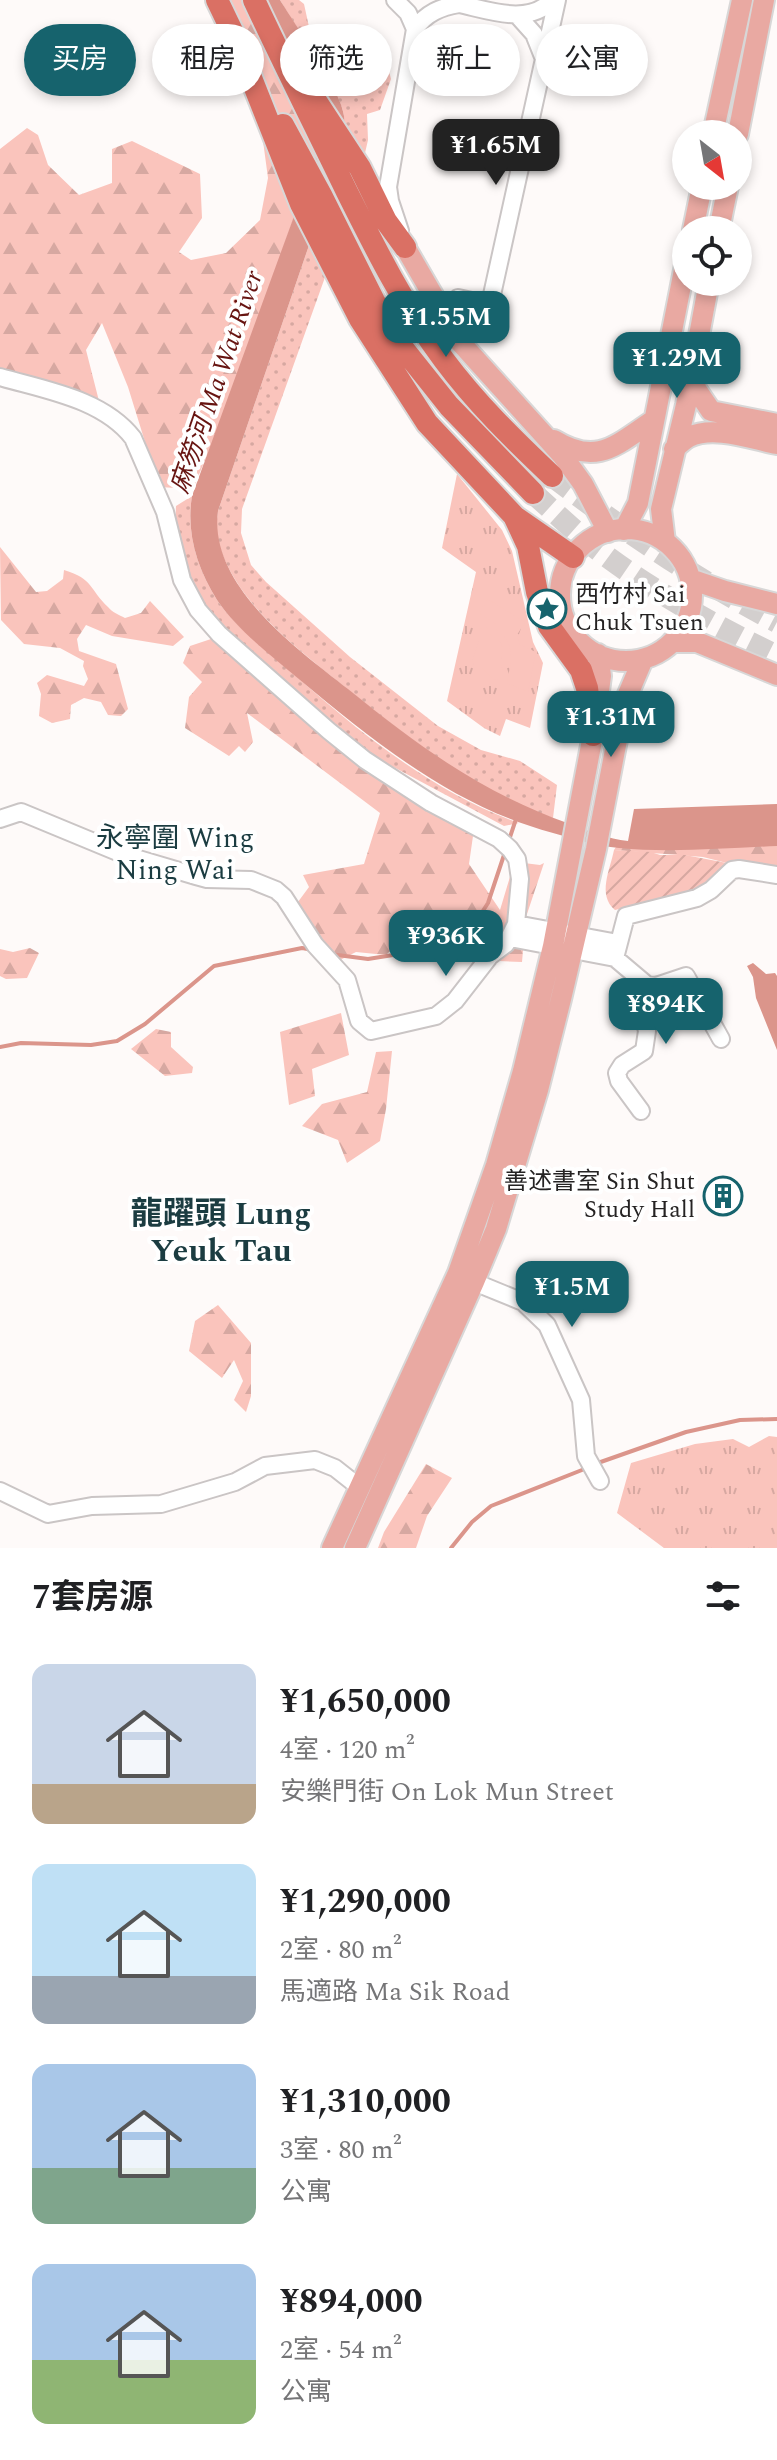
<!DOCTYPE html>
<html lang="zh">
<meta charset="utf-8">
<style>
body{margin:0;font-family:Spectral,"Noto Sans SC",serif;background:#f2f2f2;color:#202124;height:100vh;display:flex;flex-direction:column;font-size:30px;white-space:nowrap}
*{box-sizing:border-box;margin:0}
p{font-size:26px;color:#757577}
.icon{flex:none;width:44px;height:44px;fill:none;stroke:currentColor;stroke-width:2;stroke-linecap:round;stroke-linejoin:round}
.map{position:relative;height:1548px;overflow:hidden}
.panel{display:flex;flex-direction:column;background:#fff;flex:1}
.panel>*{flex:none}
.hud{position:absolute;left:24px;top:24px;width:730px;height:72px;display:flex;gap:16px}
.needle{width:52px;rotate:149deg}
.controls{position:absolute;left:672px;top:120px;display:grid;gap:16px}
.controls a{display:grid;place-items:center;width:80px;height:80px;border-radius:50%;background:#fff;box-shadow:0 4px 12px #0003;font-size:40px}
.price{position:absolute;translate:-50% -68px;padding:0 18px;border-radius:16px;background:#16636d;color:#fff;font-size:26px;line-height:52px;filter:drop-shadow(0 2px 4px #0008)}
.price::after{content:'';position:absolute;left:50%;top:48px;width:24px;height:18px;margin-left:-12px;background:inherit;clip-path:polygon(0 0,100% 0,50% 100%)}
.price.selected{background:#222;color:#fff}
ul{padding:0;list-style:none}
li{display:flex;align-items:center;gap:24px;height:200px;padding:0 32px}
li span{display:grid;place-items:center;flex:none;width:224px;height:160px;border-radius:16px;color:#555}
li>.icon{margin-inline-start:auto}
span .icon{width:96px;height:96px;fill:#fffc;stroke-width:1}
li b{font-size:34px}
h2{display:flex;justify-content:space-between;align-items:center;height:96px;padding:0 32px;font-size:34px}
.chip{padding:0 28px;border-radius:36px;background:#fff;box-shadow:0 4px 12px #0003;font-size:28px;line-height:72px}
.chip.selected{background:#16636d;color:#fff}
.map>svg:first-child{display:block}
.grass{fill:url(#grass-dots)}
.forest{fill:url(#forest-firs)}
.park{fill:url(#park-tufts)}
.garden{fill:url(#garden-furrows)}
.pitch{fill:#fac4bc}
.water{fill:#db958b}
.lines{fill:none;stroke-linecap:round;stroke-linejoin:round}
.stream{stroke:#db958b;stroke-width:4}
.highway-tunnel{stroke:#d3cfce;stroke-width:22;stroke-dasharray:22 11;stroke-linecap:butt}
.minor-casing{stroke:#cac5c5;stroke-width:20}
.major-casing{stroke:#d8d7d7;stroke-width:24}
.highway-casing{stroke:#d8d7d7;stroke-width:26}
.minor{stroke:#fff;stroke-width:16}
.major{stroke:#e9a9a2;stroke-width:20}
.highway{stroke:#da7064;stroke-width:22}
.labels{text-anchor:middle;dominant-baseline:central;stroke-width:8;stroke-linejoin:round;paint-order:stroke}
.poi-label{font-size:24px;fill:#252323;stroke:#fff;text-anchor:start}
.water-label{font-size:26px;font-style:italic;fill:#671411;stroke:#fff}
.quarter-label{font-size:28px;fill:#1b3c41;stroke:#fff}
.district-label{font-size:32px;font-weight:bold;fill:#1b3c41;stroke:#fff}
</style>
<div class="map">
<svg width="777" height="1548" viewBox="0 0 777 1548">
<defs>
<pattern id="grass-dots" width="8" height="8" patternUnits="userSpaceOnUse" patternTransform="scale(2)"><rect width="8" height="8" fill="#fac4bc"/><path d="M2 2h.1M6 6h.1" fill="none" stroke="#d6a8a1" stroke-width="1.8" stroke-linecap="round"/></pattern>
<pattern id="forest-firs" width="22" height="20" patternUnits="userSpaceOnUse" patternTransform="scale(2)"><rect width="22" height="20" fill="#fac4bc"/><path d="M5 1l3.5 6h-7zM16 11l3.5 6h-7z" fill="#d6a8a1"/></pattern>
<pattern id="park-tufts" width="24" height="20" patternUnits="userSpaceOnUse" patternTransform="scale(2)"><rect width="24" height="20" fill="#fac4bc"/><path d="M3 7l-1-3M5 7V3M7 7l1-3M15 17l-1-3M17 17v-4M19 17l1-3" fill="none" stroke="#d6a8a1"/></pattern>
<pattern id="garden-furrows" width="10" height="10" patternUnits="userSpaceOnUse" patternTransform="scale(2)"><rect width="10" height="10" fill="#fac4bc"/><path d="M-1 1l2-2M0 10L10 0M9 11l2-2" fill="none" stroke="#d6a8a1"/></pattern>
</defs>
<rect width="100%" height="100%" fill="#fefaf9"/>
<!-- grass -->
<path class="grass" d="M280,0h19l5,4 7,32 23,14 32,-3 20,12 5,20 -11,31 -13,4 1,26 -11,48 -115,321 -1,24 10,32 15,17 84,75 88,69 43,24 39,11 37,24 -4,33c-78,-27 -143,-79 -207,-130 -48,-39 -105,-80 -126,-140 -4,-12 -4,-24 -2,-37l112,-327c7,-21 15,-46 14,-68 -1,-21 -51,-94 -64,-116z
M192,496c-6,37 5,72 25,104 16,24 39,41 61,60 71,64 150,131 241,163l-15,3 -133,-71 -117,-94 -48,-47 -32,-67 2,-41z"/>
<!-- forest -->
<path class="forest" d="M224,0h23l73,145 -100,279 -27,65 -34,-2 -31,-100 -26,-64 -16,27 13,51 -99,-32v-220l27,-21 11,7 10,30 31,30 33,-12v-34l20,-8 68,33 2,44 -23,34 12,8 35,-7 34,-33 8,-42 -5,-37v-55l-30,-23 -18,-32z
M0,547l36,45 11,-1 16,-12 1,-9c30,9 25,19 44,37 4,5 11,8 17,11l16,-5 9,-12 34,36 -11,9 -61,-10 -26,-11 -9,14 2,12 37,13 12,45 -7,7 -13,-1 -7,-13 -17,-4 -13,7 -1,14 -18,4 -13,-7 2,-22 -4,-11 10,-8 37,11 4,-7 -5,-13 1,-5 -24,-13 -36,-4 -23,-24z
M223,635l146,126 105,68 -5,35 31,46 12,-40 -8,-17 12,9 24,3 4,-2 -18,54 -4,45 -46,-2 -19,-16 -15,-32 -32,20 -24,23 -30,-3 -20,10 -44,-52 17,-23 -6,-12 61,-11 16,-51 -133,-100 6,29 -8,10 -6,-6 -10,10 -44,-28 4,-31 13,-15 -19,-19 7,-17z
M777,846v22l-32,-6 -18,1 -24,-6 -89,-7 2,-3z
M30,948l9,5 -12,25 -21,1 -6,-3v-27l13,3z
M341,1013l8,42 -37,14 3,27 -26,9 -9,-73z
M156,1029l15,3v15l22,20 -1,6 -27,3 -34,-27z
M392,1051l-6,58 -6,32 -33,22 -9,-23 -36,-14 20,-22 45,-12 9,-40z
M218,1305l33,38v53l-5,16 -12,-12 9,-19 -9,-21 -12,18 -33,-27 6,-30z
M426,1464l26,14 -25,38 -11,32h-38l6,-16z"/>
<!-- park -->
<path class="park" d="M457,474l45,56 10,21 21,91 10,21 -13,65 -24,-9 -6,17 -16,-8 -37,-27 29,-129 -34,-24z
M769,1436l8,1v111h-113l-47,-35 14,-50 64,-19 38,-5 16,8z"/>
<!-- garden -->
<path class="garden" d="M614,850l37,2 9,3h25l42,8 -19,21 -15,8 -78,18c-18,-15 -5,-40 -1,-60z"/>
<!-- pitch -->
<path class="pitch" d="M488,599l37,23 -8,13 3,10 16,7 -8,40 -21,-9c4,-23 10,-40 -13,-55l2,-4 -17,-11z
M483,627h3c11,20 21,7 14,37l4,7v7l-10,2 -13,-13 -6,-1 -3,-4 7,-21v-11z"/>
<!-- water -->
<path class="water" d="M254,0h26c15,24 62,92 64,116 2,23 -7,47 -14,68l-112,327c-10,74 79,138 130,178 72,58 134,104 222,135 19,7 38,15 58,17l6,-32 143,-5v42c-51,2 -107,7 -158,2 -22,-2 -45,-9 -66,-15 -98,-26 -176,-89 -253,-153 -29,-25 -62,-49 -83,-80 -20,-32 -31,-67 -25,-104l128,-351z
M753,963l13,11 9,-1 2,3v74l-21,-52 -3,-21 -6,-11z"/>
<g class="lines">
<!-- stream -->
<path class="stream" d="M509,840l7,-21
M330,954l38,5 25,-4v-9l7,-5 7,-1c11,-12 0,-7 18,-11l2,-9 29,5 23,-8 9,-14 17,-51
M0,1047l21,-4 70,2 26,-4 28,-17 69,-58 88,-18 11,2
M595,1464l91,-32 54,-12 37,-1
M451,1548l21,-26 19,-16 96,-38"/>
<!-- highway-tunnel -->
<path class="highway-tunnel" d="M552,476c72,55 145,104 225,146
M533,493c18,16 36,33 55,49 53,43 127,84 189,114"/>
<defs>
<path id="minor" d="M395,0l13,13 7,16
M451,1l8,3c29,6 70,22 93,-4
M517,15l17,19 10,25
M400,231l-10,-30 -2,-14 27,-158c11,-16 26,-22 44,-25
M458,298l32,7
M486,322l71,-322
M0,377c45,13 103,22 133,61l32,74 17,68 16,30 21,24 110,97 36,29 66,43 68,36 11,10 7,10 3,20 -4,45 -10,20 -16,12 -35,45 -19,15 -65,15 -12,-10 -12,-41 -32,-35 -31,-48 -8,-7 -25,-10 -44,-1 -11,-3 -71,-21 -104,-43 -21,7
M516,924l102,19
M510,938l105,20 32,27 9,1 30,-10 35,63
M615,958l11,-42 71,-18 14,-8 21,-20 7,-1 38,6
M641,1111l-22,-30 -2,-8 5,-8 22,-14 3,-20 -3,-12 3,-6 12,-8 -16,-16 4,-4
M474,1282l49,20 24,23 34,75 5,56 14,25
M0,1491l48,23 44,-8 69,-2 74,-22 30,-16 50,-6 20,8 19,15h7"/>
<path id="major" d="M713,134l29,-134
M738,134l26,-134
M693,230l9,-44
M719,230l9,-44
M405,247l55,95 102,113 21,29 25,48
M694,375l2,14 15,22 66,13
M554,440c44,27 63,4 100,-20
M674,449c5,-4 9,-9 15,-12 25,-12 62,2 88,7
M560 595a66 66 0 1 1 132 0a66 66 0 1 1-132 0Z
M624,530l14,-27 48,-243
M665,542l-4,-33 25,-104 23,-123
M690,579l35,12 52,13
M672,642h25l80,33
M332,1548l126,-275 38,-108 27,-94 30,-125 40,-211 8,-59 -3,-22
M355,1548l119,-266 22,-53 42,-139 23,-91 35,-150 25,-130 5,-20 17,-40"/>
<path id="highway" d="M217,0l29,60
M254,0c30,64 62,128 93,192 29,58 58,116 97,168 32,43 69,79 108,116
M240,50l61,154 59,115 67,104 88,94 58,40
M316,101l44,67 26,53 19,26
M283,125l38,70 53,106 24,41 51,64 84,87
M515,518l13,28 9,46 12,34 32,44 6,18 6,47"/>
</defs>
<!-- minor casing -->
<use href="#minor" class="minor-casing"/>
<!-- major casing -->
<use href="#major" class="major-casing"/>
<!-- highway casing -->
<use href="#highway" class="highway-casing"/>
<!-- minor -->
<use href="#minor" class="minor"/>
<!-- major -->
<use href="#major" class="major"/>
<!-- highway -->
<use href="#highway" class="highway"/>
</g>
<!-- icons -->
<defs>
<symbol id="sight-ring" viewBox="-11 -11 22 22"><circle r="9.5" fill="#fff" stroke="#16636d" stroke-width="1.5"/><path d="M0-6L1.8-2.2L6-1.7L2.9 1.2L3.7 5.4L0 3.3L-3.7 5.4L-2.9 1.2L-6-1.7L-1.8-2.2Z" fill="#16636d"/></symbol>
<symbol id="building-ring" viewBox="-11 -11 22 22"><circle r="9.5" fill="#fff" stroke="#16636d" stroke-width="1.5"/><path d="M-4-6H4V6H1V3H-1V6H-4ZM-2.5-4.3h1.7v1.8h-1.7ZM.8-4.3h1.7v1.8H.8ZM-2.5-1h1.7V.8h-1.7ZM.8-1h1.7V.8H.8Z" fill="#16636d"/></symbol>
</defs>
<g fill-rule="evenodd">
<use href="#sight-ring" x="525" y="587" width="44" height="44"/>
<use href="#building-ring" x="701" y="1174" width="44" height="44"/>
</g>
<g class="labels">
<!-- poi labels -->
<g class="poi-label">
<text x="575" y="595">西竹村 Sai<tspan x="575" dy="28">Chuk Tsuen</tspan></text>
<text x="695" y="1182" text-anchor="end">善述書室 Sin Shut<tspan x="695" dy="28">Study Hall</tspan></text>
</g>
<!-- water labels -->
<g class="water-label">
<text transform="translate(217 382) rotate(-71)">麻笏河 Ma Wat River</text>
</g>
<!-- quarter labels -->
<g class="quarter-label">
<text x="175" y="838">永寧圍 Wing<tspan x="175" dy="32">Ning Wai</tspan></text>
</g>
<!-- district labels -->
<g class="district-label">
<text x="221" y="1214">龍躍頭 Lung<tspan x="221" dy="37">Yeuk Tau</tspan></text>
</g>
</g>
</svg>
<div class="controls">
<a><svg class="needle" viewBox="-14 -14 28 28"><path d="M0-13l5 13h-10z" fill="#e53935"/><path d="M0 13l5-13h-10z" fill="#757577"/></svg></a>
<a><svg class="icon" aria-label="locate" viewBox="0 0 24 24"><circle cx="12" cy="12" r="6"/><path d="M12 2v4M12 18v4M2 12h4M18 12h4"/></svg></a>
</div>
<b class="price selected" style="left:496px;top:187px">¥1.65M</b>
<b class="price" style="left:446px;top:359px">¥1.55M</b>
<b class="price" style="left:677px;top:400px">¥1.29M</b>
<b class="price" style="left:611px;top:759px">¥1.31M</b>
<b class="price" style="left:446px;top:978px">¥936K</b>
<b class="price" style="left:666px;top:1046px">¥894K</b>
<b class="price" style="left:572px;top:1329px">¥1.5M</b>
<div class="hud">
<a class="chip selected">买房</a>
<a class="chip">租房</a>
<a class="chip">筛选</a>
<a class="chip">新上</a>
<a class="chip">公寓</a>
</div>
</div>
<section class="panel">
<h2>7套房源<svg class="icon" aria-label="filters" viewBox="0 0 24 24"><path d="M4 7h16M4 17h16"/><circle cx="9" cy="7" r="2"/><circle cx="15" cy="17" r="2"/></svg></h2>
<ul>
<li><span style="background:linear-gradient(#c9d6e8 75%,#b9a48a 0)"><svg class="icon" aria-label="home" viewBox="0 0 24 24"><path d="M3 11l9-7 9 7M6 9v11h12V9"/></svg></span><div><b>¥1,650,000</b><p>4室 · 120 m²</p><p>安樂門街 On Lok Mun Street</p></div></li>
<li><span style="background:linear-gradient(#bfe0f5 70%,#9aa5b1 0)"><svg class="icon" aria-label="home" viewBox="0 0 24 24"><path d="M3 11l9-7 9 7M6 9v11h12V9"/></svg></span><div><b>¥1,290,000</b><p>2室 · 80 m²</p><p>馬適路 Ma Sik Road</p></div></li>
<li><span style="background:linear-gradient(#a9c7e8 65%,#7fa58c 0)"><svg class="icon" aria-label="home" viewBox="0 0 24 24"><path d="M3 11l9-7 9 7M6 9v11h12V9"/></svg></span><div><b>¥1,310,000</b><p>3室 · 80 m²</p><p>公寓</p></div></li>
<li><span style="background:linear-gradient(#a9c7e8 60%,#8fb573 0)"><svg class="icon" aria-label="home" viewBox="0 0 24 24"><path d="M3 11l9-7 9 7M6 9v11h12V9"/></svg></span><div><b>¥894,000</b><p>2室 · 54 m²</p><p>公寓</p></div></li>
</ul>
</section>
